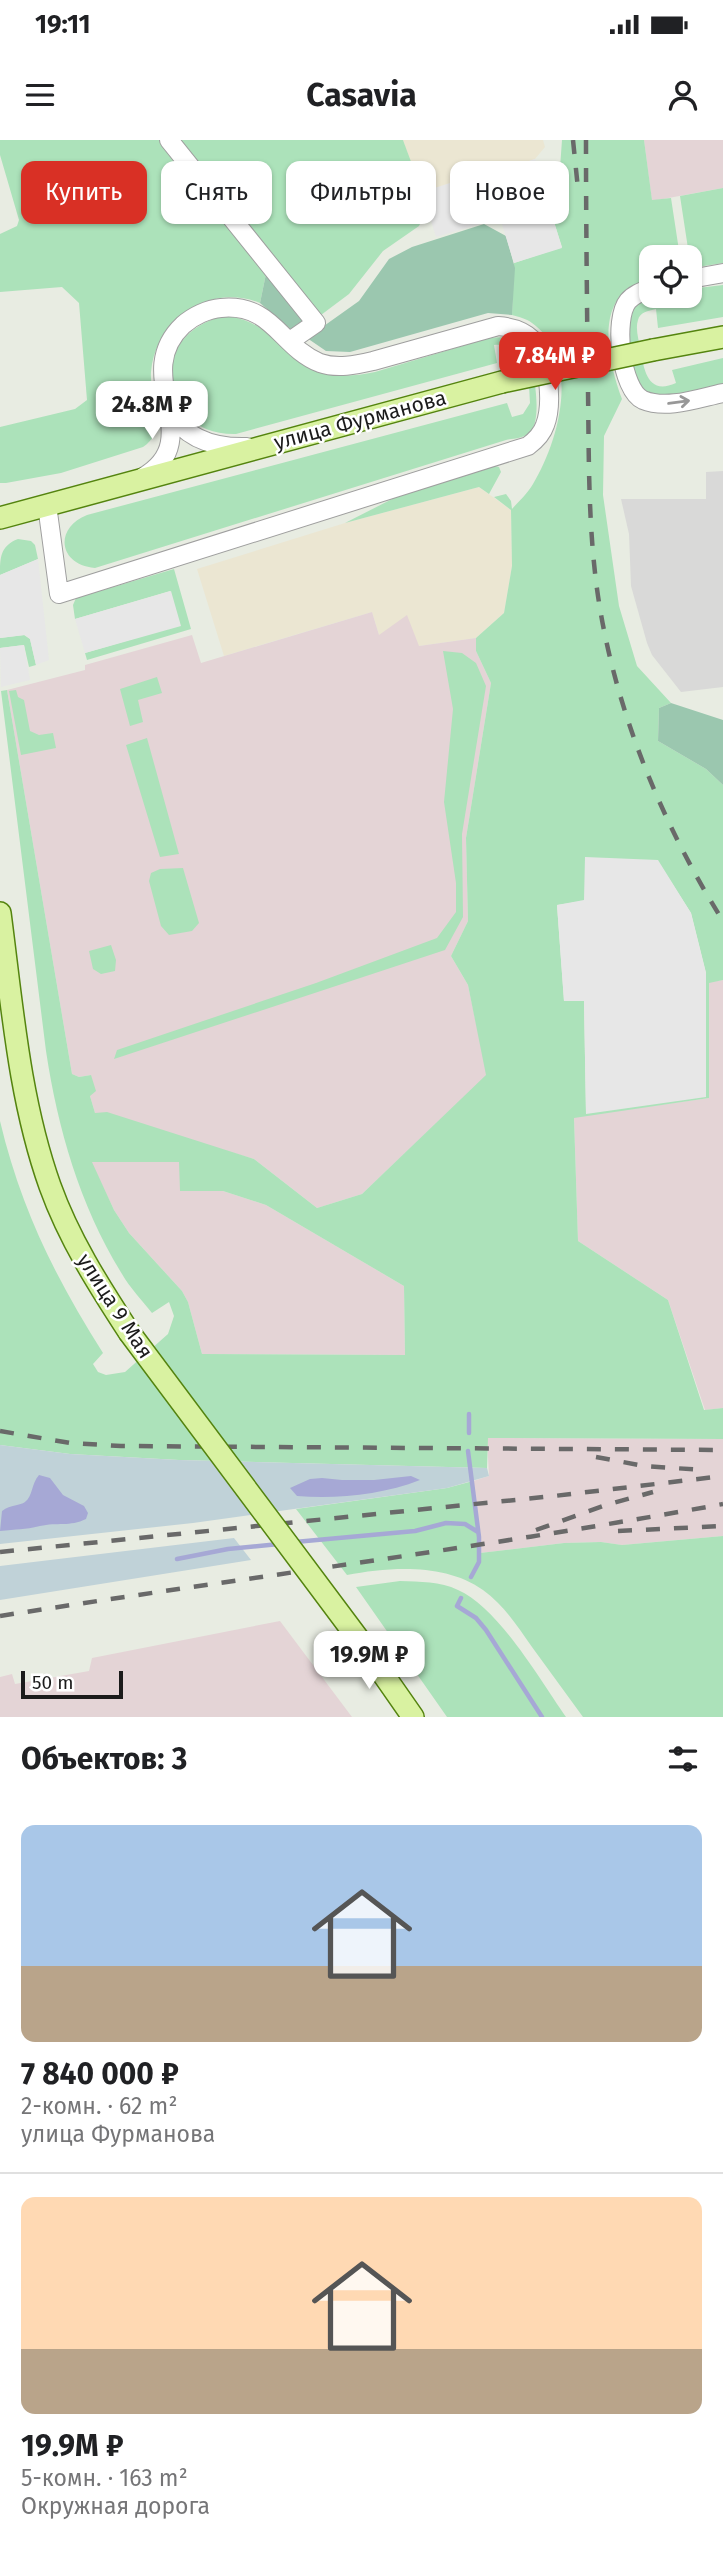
<!DOCTYPE html>
<html lang="ru">
<meta charset="utf-8">
<style>
body{margin:0;font-family:"Fira Sans",sans-serif;background:#f2f2f2;color:#202124;height:100vh;display:flex;flex-direction:column;font-size:26px;white-space:nowrap}
*{box-sizing:border-box;margin:0}
p{font-size:23px;color:#757577}
.icon{flex:none;width:38px;height:38px;fill:none;stroke:currentColor;stroke-width:2;stroke-linecap:round;stroke-linejoin:round}
.map{position:relative;height:1577px;overflow:hidden}
.details{display:flex;flex-direction:column;background:#fff;flex:1}
.details>*{flex:none}
.hud{position:absolute;left:21px;top:21px;width:682px;height:63px;display:flex;gap:14px}
.fabs{position:absolute;left:639px;top:105px;display:grid;gap:14px}
.fabs a{display:grid;place-items:center;width:63px;height:63px;border-radius:14px;background:#fff;box-shadow:0 2px 5px #0004;font-size:35px}
.scale{position:absolute;left:21px;bottom:18px;width:102px;box-sizing:border-box;padding-left:7px;border:4px solid #1b1b1b;border-top:0;font-size:19px;line-height:24px;white-space:nowrap;color:#1b1b1b;-webkit-text-stroke:5px #fff;paint-order:stroke}
.price{position:absolute;translate:-50% -60px;padding:0 16px;border-radius:14px;background:#fff;color:#222;font-size:23px;line-height:46px;filter:drop-shadow(0 2px 4px #0008)}
.price::after{content:'';position:absolute;left:50%;top:42px;width:21px;height:16px;margin-left:-10px;background:inherit;clip-path:polygon(0 0,100% 0,50% 100%)}
.price.active{background:#d93025;color:#fff}
ul{padding:0;list-style:none}
li{display:grid;align-content:center;gap:14px;height:371px;padding:0 21px}
li+li{border-top:2px solid #e0e0e0}
li span{display:grid;place-items:center;height:217px;border-radius:14px;color:#555}
li>.icon{margin-inline-start:auto}
span .icon{width:126px;height:126px;fill:#fffc;stroke-width:1}
li b{font-size:30px}
h2{display:flex;justify-content:space-between;align-items:center;height:84px;padding:0 21px;font-size:30px}
.pill{padding:0 24px;border-radius:14px;background:#fff;box-shadow:0 2px 5px #0004;font-size:24px;line-height:63px}
.pill.active{background:#d93025;color:#fff}
.status{display:flex;justify-content:space-between;align-items:center;height:49px;padding:0 35px;background:#fff;direction:ltr}
.status svg{height:19px;fill:currentColor}
header{display:flex;justify-content:space-between;align-items:center;height:91px;padding:0 21px;background:#fff;font-size:32px;font-weight:700}
.map>svg:first-child{display:block}
.residential{fill:#d9d9d8}
.commercial{fill:#ebe6d2}
.industrial{fill:#e4d4d6}
.grass{fill:#ace2ba;fill-rule:evenodd}
.forest{fill:#9bc7af}
.wetland{fill:#c0d2d8}
.parking{fill:#e7e7e7}
.water{fill:#a6a8d5}
.lines{fill:none;stroke-linecap:round;stroke-linejoin:round}
.stream{stroke:#a6a8d5;stroke-width:4.5}
.minor-casing{stroke:#9f9f9f;stroke-width:20}
.major-casing{stroke:#54840f;stroke-width:24}
.minor{stroke:#fff;stroke-width:18}
.major{stroke:#d9f2a1;stroke-width:21}
.rail{stroke:#696969;stroke-width:4.5;stroke-dasharray:14 14;stroke-linecap:butt}
.major-bridge-casing{stroke:#54840f;stroke-width:24;stroke-linecap:butt}
.major-bridge{stroke:#d9f2a1;stroke-width:21}
.oneway{stroke:#989898}
.labels{text-anchor:middle;dominant-baseline:central;stroke-width:5;stroke-linejoin:round;paint-order:stroke}
.street-label{font-size:21px;fill:#1b1b1b;stroke:#fff}
</style>
<div class="status"><b>19:11</b><svg viewBox="0 0 49 12"><path d="M0 12V9h3v3zM5 12V6h3v6zM10 12V3h3v9zM15 12V0h3v12zM26 1h20v11H26zM47 4h2v5h-2z"/></svg></div>
<header><svg class="icon" aria-label="menu" viewBox="0 0 24 24"><path d="M4 6h16M4 12h16M4 18h16"/></svg>Casavia<svg class="icon" aria-label="person" viewBox="0 0 24 24"><circle cx="12" cy="8" r="4"/><path d="M4 21q1-7 8-7t8 7"/></svg></header>
<div class="map">
<svg width="723" height="1577" viewBox="0 0 723 1577">
<rect width="100%" height="100%" fill="#e8ece2"/>
<!-- residential -->
<path class="residential" d="M723,331v216l-42,5 -29,-37 -5,-12 -16,-57 -2,-52 -8,-35h85v-27z"/>
<!-- commercial -->
<path class="commercial" d="M403,0h140l2,7 -10,12 -84,28 -2,-3 -28,9z
M479,347l32,23 1,56 -8,47 -28,25 -57,8 -40,-11 -7,-23 -148,44 -27,-87 148,-46z"/>
<!-- industrial -->
<path class="industrial" d="M644,0h79v48l-71,13z
M372,472l7,23 28,-20 12,31 57,-8v13l15,32 -25,155 2,83 -17,35 17,29 19,90 -125,119 -45,14 -63,-49 -159,-46 -5,-17 1,-21 -12,2 -7,-3 -65,-384 78,-20v-5l107,-30 9,28z
M723,840v428l-18,2 -37,-110 -90,-59 -4,-124 135,-19v-116z
M91,1022h89l1,29h42l43,14 138,81 1,69 -203,-1 -14,-52 -6,-11 -53,-58 -15,-23z
M487,1298l236,1v97l-101,9 -21,-3 -37,1 -84,10 -7,-72 16,-5z
M280,1481l72,96h-352v-40l12,-3 3,10 74,-13 3,-13z"/>
<!-- grass -->
<path class="grass" d="M0,0h167l100,129 -7,34c-50,-20 -104,15 -109,69 -2,27 20,56 -8,75l-82,26 -55,10h-6v-56l75,-18 12,-9 -8,-97 -17,-16 -62,5v-58l17,-8 2,-6 -19,-65z
M176,0h227c7,20 28,67 16,86l-36,25 -34,43 -32,24z
M562,0h82l8,60 19,-2 9,59h-29v22c-11,3 -21,6 -29,15 -24,25 -11,76 0,105l-18,37 -1,59 16,111 18,60 34,37 -12,5 -1,33 48,28 17,16v195l-14,3v115l-135,20 4,123 90,59 36,110 19,-2v31l-235,-1 -1,30 -308,-8 -109,-6 -70,-9v-324c21,88 55,156 103,232l-10,11 5,8 8,3 19,-3 43,-38 6,-18 -5,-14 -17,11c-10,-13 -22,-25 -30,-39 -42,-68 -64,-144 -76,-223l-45,-360 6,-1 65,384 7,3 12,-2 5,16 -6,5 5,17 12,-1 147,47 63,49 45,-14 124,-119 -18,-90 -17,-29 17,-35 -2,-83 25,-155 -15,-32v-13l28,-25 8,-47 -1,-56 -17,-13 12,-3 5,7 1,8c7,-8 16,-16 21,-25 26,-43 49,-125 -1,-161 -5,-4 -13,-6 -20,-8l2,-52 48,-16 -18,-56 16,-23zM657,720l34,53 15,60 -120,141 -2,-113h-20l-7,-96 27,-4zM92,1022h87l1,29h43l43,14 138,81 1,69 -203,-1 -14,-52 -6,-11 -53,-58 -15,-23z
M723,48v75l-32,5 -11,-72z
M723,145v32l-65,11 -2,-19c-8,2 -16,3 -18,11 -3,9 1,20 2,28 4,21 7,48 36,35l-4,-13 51,-12v28c-18,4 -58,16 -75,8 -20,-10 -29,-77 -11,-90 15,-11 35,-8 53,-8v-7z
M224,176c64,4 61,76 151,56l114,-34c11,-1 22,-2 31,6 14,11 23,74 11,87 -7,8 -16,7 -25,9l-411,128c-37,-3 -41,-40 -8,-53l420,-112 5,14 11,-3 7,-11c-1,-26 -2,-61 -36,-58l3,18 -261,71c-77,2 -93,-99 -12,-118z
M495,326l4,1 2,5 -12,22 -10,-7 -134,36 55,-28z
M18,399l13,2 4,4 3,14 -38,16c0,-17 0,-29 18,-36z
M174,429l17,60 -104,31 -2,-7 95,-28 -10,-34 -95,28 -2,-14 3,-7z
M24,495l6,4 6,26 -7,2 -5,-22 -24,3v-10z
M443,511l19,2 14,10 10,23 -24,148 1,83 -18,33 -331,109 3,-9 199,-67 121,-45 19,-26v-29l-12,-81 9,-93z
M157,537l5,16 -24,7 5,22 -13,4 -10,-37z
M16,550l2,7 6,3 6,31 9,4 14,-2 3,15 -35,7 -12,-64z
M147,598l32,116 -19,3 -34,-112z
M183,728l16,55 -7,8 -23,4 -8,-9 -12,-45 2,-8 9,-4z
M111,805l5,15 -1,11 -14,3 -8,-5 -4,-18z
M473,1341l7,72 84,-10 37,-1 21,3 101,-9v181h-140c-17,-23 -34,-47 -51,-70 -15,-21 -28,-42 -49,-57 -38,-27 -93,-23 -136,-15l-51,-66 151,-21z
M400,1441c20,1 40,0 58,9 40,17 82,90 108,127h-119l-91,-130z"/>
<!-- forest -->
<path class="forest" d="M484,84l22,12 9,32 -3,47 -24,-2 -138,39 -24,-1 -19,-13 52,-37 30,-42 23,-12z
M267,129l42,51 -16,11 -33,-28z
M671,563l52,17v65l-17,-16 -48,-28 1,-33z"/>
<!-- wetland -->
<path class="wetland" d="M0,1305l70,9 109,6 308,8 2,8 -42,12 -254,35 -193,21z
M234,1398l17,22 -251,40v-34z"/>
<!-- parking -->
<path class="parking" d="M535,19l27,89 -48,15 -14,-45 -64,19 -14,-45 28,-9 2,4z
M38,419l11,101 -13,5 -6,-26 -5,-4 -25,3v-63z
M171,451l10,35 -96,27 -10,-34z
M24,505l6,35 -29,7 -1,-39z
M585,717l73,3 33,53 15,60v124l-120,17 -2,-113h-20l-7,-96 27,-5z"/>
<!-- water -->
<path class="water" d="M39,1335l11,3 13,17 21,11 4,7 -2,6c-16,8 -29,3 -46,7 -16,4 -23,3 -40,5l2,-20c9,-7 18,-5 23,-9 8,-6 6,-18 14,-27z
M411,1336l9,4c-38,15 -83,19 -123,16l-7,-8 20,-9 12,-1 20,2h32z"/>
<g class="lines">
<!-- stream -->
<path class="stream" d="M469,1274v19
M468,1311l11,86v25l-8,15
M295,1402l120,-11 31,-8 19,1 13,8
M177,1419l51,-10 51,-5
M461,1458l-4,8 19,12 10,12 56,87"/>
<defs>
<path id="minor" d="M169,0l147,183 -26,18
M690,139l33,-6
M651,148c-8,3 -17,6 -23,13 -15,18 -7,89 15,99 24,10 56,-2 80,-7
M169,270c16,29 46,38 78,37
M47,365l12,89 469,-148c8,-6 14,-12 17,-21 8,-21 4,-69 -12,-85 -9,-9 -22,-13 -35,-14l-125,35c-17,4 -36,8 -53,2 -40,-16 -47,-60 -99,-55 -13,1 -28,8 -38,17 -54,51 26,114 -40,152"/>
<path id="major" d="M653,210l70,-13
M0,378l502,-136
M0,773c12,91 19,186 50,273 19,53 49,100 79,146
M360,1501l53,76"/>
</defs>
<!-- minor casing -->
<use href="#minor" class="minor-casing"/>
<!-- major casing -->
<use href="#major" class="major-casing"/>
<!-- minor -->
<use href="#minor" class="minor"/>
<!-- major -->
<use href="#major" class="major"/>
<!-- rail -->
<path class="rail" d="M573,0l5,49
M586,0c0,83 1,166 2,250 1,69 0,138 10,206 17,114 64,228 125,325
M0,1291l70,12 51,3 602,4
M596,1317l48,9 59,4
M536,1390l70,-25 47,-13
M618,1391l105,-5
M0,1412l554,-56 169,-20
M0,1476c241,-38 483,-68 723,-112"/>
<defs>
<path id="major-bridge" d="M502,242l151,-32
M129,1192l231,309"/>
</defs>
<!-- major-bridge casing -->
<use href="#major-bridge" class="major-bridge-casing"/>
<!-- major-bridge -->
<use href="#major-bridge" class="major-bridge"/>
</g>
<!-- one-way arrows -->
<defs><path id="oneway-shaft" d="M-6 0H5M1.5-3L5.5 0L1.5 3" fill="none" stroke-width="1.6" stroke-linecap="round" stroke-linejoin="round" transform="scale(1.75)"/></defs>
<use class="oneway" href="#oneway-shaft" transform="translate(679 262) rotate(-8)"/>
<g class="labels">
<!-- street labels -->
<g class="street-label">
<text transform="translate(360 280) rotate(-15)">улица Фурманова</text>
<text transform="translate(115 1166) rotate(57)">улица 9 Мая</text>
</g>
</g>
</svg>
<div class="fabs">
<a><svg class="icon" aria-label="locate" viewBox="0 0 24 24"><circle cx="12" cy="12" r="6"/><path d="M12 2v4M12 18v4M2 12h4M18 12h4"/></svg></a>
</div>
<div class="scale">50 m</div>
<b class="price active" style="left:555px;top:252px">7.84M ₽</b>
<b class="price" style="left:152px;top:301px">24.8M ₽</b>
<b class="price" style="left:369px;top:1551px">19.9M ₽</b>
<div class="hud">
<a class="pill active">Купить</a>
<a class="pill">Снять</a>
<a class="pill">Фильтры</a>
<a class="pill">Новое</a>
</div>
</div>
<section class="details">
<h2>Объектов: 3<svg class="icon" aria-label="filters" viewBox="0 0 24 24"><path d="M4 7h16M4 17h16"/><circle cx="9" cy="7" r="2"/><circle cx="15" cy="17" r="2"/></svg></h2>
<ul>
<li><span style="background:linear-gradient(#a9c7e8 65%,#b9a48a 0)"><svg class="icon" aria-label="home" viewBox="0 0 24 24"><path d="M3 11l9-7 9 7M6 9v11h12V9"/></svg></span><div><b>7 840 000 ₽</b><p>2-комн. · 62 m²</p><p>улица Фурманова</p></div></li>
<li><span style="background:linear-gradient(#ffd9b3 70%,#b9a48a 0)"><svg class="icon" aria-label="home" viewBox="0 0 24 24"><path d="M3 11l9-7 9 7M6 9v11h12V9"/></svg></span><div><b>19.9M ₽</b><p>5-комн. · 163 m²</p><p>Окружная дорога</p></div></li>
</ul>
</section>
